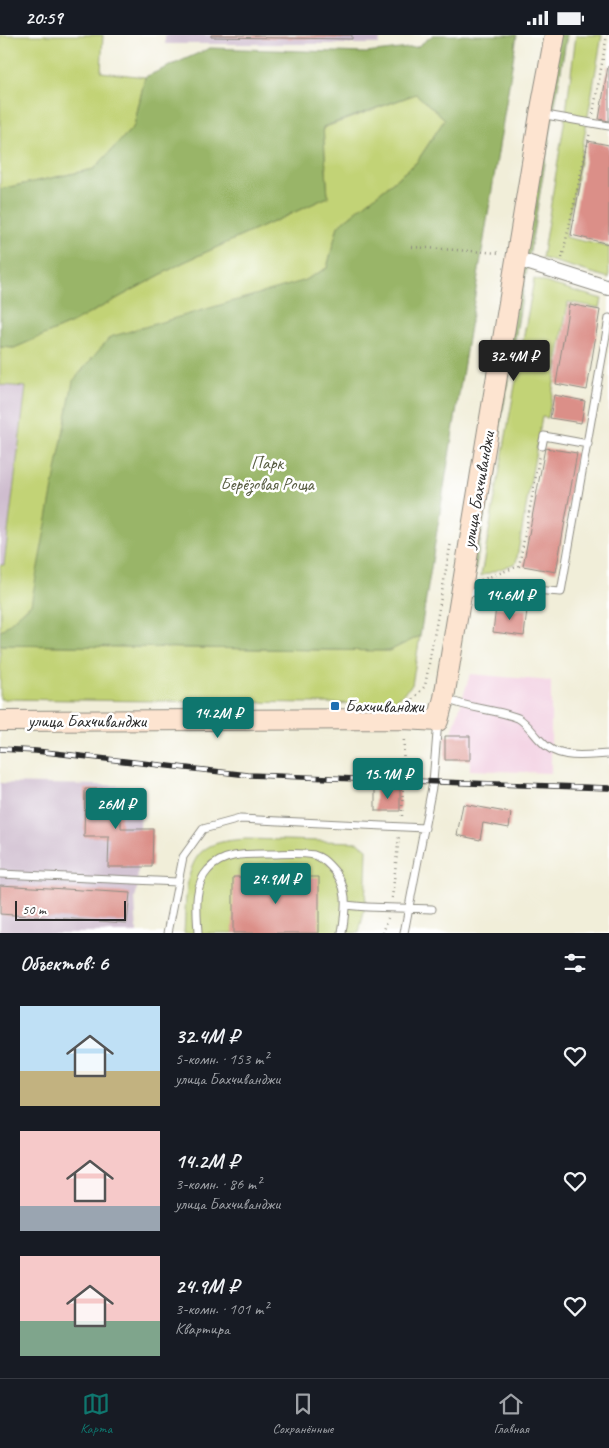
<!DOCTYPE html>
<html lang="ru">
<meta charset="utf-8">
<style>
body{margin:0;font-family:Caveat,sans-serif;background:#242831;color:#f1f3f6;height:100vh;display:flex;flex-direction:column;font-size:19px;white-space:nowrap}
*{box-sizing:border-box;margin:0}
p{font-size:16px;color:#9ea1a6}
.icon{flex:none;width:28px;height:28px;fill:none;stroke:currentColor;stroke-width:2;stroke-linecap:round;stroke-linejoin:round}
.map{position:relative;height:898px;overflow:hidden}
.sheet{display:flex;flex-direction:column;background:#171b24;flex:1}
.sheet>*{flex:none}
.scale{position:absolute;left:15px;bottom:12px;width:111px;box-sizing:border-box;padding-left:5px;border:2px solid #2b2b2b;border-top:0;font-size:14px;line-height:18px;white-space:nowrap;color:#2b2b2b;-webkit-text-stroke:4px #fff;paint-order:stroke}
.price{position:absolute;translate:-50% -42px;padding:0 11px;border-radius:5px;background:#0f766e;color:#fff;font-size:16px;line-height:32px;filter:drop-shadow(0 1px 2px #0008)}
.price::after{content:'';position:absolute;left:50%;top:30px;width:15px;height:11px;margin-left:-8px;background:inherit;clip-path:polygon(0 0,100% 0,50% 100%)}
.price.on{background:#222;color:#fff}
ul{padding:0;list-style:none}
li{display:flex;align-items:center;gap:15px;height:125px;padding:0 20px}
li span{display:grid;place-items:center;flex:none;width:140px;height:100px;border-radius:0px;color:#555}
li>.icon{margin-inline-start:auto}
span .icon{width:60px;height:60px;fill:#fffc;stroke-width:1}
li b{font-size:21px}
h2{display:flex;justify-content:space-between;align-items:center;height:60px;padding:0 20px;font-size:21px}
.status{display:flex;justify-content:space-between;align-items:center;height:35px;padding:0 25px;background:#171b24;direction:ltr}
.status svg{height:14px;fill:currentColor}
.dock{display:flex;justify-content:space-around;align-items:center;height:70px;border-top:1px solid #363941;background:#171b24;font-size:14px;color:#9ea1a6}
.dock a{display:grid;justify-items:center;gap:2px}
.dock .on{color:#0f766e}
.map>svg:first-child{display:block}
.built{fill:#f2cfe1}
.industrial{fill:#cfbdcf}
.green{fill:#c2d376;stroke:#767f50}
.forest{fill:#99b567;stroke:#627049}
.building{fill:#db8f88}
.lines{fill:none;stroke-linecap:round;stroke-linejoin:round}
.lane-casing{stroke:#8e8c82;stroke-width:9}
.street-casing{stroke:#8e8c82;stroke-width:16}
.secondary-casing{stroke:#8e8c82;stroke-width:22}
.path{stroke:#8e8c82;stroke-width:2.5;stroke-dasharray:1 4;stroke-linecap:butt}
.lane{stroke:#fff;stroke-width:7}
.street{stroke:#fff;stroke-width:14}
.secondary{stroke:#fde4d0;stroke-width:20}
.rail-casing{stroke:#2b2b2b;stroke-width:5.5}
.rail{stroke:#fff;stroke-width:4;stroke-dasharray:11;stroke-linecap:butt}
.poi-dot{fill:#1f6fb2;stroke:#fff;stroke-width:2}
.labels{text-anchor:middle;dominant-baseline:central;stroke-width:5;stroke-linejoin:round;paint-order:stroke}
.park-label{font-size:18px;fill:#585d42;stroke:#fff}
.street-label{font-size:18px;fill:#2b2b2b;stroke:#fff}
.poi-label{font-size:18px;fill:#2b2b2b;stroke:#fff;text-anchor:start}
</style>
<div class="status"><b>20:59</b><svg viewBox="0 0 49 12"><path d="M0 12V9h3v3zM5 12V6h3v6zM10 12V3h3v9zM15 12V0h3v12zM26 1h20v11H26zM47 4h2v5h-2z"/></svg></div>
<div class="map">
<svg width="609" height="898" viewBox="0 0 609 898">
<rect width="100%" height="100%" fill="#fff"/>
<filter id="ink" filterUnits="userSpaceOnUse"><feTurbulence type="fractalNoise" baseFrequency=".02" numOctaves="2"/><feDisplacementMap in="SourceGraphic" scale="10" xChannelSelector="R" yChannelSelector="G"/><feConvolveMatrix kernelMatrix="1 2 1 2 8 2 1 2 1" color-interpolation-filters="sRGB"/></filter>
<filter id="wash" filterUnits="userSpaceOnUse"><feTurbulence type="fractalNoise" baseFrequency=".0096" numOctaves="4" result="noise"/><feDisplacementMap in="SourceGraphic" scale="20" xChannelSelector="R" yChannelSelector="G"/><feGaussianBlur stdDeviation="1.12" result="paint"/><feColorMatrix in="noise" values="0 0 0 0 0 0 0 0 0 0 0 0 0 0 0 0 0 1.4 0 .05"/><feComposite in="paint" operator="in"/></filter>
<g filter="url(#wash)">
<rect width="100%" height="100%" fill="#f1eed9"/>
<!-- built -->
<path class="built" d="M470,639l81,7v92l-81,-3v-33l-19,-1z"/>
<!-- industrial -->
<path class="industrial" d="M165,0h216l-2,9h-214z
M0,350l26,1 -22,179h-4z
M0,748l142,3 -5,104 -2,8 2,35h-137z"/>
<!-- green -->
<path class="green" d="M0,0h103l-2,37 44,5 -11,49 -40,43 -94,20z
M576,0h26l-21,121 -16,81 44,10v31l-67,-20 24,-146z
M416,59l29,25 -29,44 -78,63 -11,42 -24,13 -272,323 -31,28v-67h4l22,-178 -26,-2v-38l14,1 58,-25 110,-60 146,-66 -5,-69z
M534,244l68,20 -2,9 -32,-6 -20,116 -6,-1 -26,146 -35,13z
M420,601l-8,49 -20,19 -392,-5v-54l389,6z
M246,804l112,3 9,7 -2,59 -6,25h-175c2,-24 -1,-69 21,-84 11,-8 28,-9 41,-10z"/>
<!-- forest -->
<path class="forest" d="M433,0h84l-97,601 -31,15 -389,-6v-13l31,-28 42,-223 37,-44 193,-56 24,-13 11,-42 78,-63 29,-44 -29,-25 -93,33 5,70 -146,66 -110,60 -58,25 -14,-1v-158l94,-20 40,-43 11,-49 65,-29 156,5 51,-6z
M557,0h10l-93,543 -11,1z"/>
<g id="blocks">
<!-- building -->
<path class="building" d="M211,0h141v4l-141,-2z
M608,31h1v55l-10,-2z
M588,106l21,4v99l-38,-9z
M569,269l31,6 -13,80 -31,-6z
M554,360l31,6 -4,22 -31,-5z
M545,413l32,5 -21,119 -33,-6z
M496,572l31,3 -3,26 -31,-4z
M445,701h25v24h-25z
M85,754h36v40h32l-1,38h-44l1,-30h-25z
M375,754h25v22h-25z
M463,769l48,9 -2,15 -26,-5 -3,17 -23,-5z
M233,842h86v56h-86z
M0,850l130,8 -3,30 -127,-9z"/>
</g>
</g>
<g filter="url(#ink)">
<use href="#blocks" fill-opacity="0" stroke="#8e8c82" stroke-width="1"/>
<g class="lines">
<defs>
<path id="lane" d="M540,79l69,12
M542,411l2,-10 44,8
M463,558l57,-4 41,3 48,-274
M447,664c21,10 49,10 71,19 8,4 16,16 22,22 18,21 44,15 69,14
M0,839l178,8
M346,870c28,4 57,2 86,4
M168,898l15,-76 20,-28 37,-10 185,9
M198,898c-1,-20 -5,-47 10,-63 15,-17 39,-16 60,-16 15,0 31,-2 46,1 7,2 11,6 16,11 20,19 16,42 12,67
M404,898l29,-151 5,-61"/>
<path id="street" d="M517,224l92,29"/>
<path id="secondary" d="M0,686l404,-2 34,2 6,-23 96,-584 15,-79"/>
</defs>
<!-- lane casing -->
<use href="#lane" class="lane-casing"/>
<!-- street casing -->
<use href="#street" class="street-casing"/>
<!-- secondary casing -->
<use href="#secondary" class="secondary-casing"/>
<!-- path -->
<path class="path" d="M593,79l14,-79
M412,212l88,6
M562,223l28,-126
M481,545l38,-14 21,-112
M410,668l15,-17 26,-144
M402,781l2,-80
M392,863l7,-62
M383,898l5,-15"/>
<!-- lane -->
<use href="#lane" class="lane"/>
<!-- street -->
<use href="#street" class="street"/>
<!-- secondary -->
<use href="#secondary" class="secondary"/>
<defs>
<path id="rail" d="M0,714l36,2 212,24 361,13"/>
</defs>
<!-- rail casing -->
<use href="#rail" class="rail-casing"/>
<!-- rail -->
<use href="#rail" class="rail"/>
</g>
</g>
<!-- markers -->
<rect class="poi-dot" x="330" y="666" width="10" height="10" rx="2.5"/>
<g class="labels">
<!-- park labels -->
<g class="park-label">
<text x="267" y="428">Парк<tspan x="267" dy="21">Берёзовая Роща</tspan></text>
</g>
<!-- street labels -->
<g class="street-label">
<text transform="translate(478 455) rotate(-80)">улица Бахчиванджи</text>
<text x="87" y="686">улица Бахчиванджи</text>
</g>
<!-- poi labels -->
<g class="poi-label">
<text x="345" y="671">Бахчиванджи</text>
</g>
</g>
</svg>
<div class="scale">50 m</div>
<b class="price on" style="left:514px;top:347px">32.4M ₽</b>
<b class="price" style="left:510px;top:586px">14.6M ₽</b>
<b class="price" style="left:218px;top:704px">14.2M ₽</b>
<b class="price" style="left:388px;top:765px">15.1M ₽</b>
<b class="price" style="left:116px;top:795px">26M ₽</b>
<b class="price" style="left:276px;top:870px">24.9M ₽</b>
</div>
<section class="sheet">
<h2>Объектов: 6<svg class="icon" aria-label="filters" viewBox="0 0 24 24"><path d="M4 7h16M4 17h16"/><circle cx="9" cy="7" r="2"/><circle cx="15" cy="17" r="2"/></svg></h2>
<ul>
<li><span style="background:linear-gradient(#bfe0f5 65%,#c2b280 0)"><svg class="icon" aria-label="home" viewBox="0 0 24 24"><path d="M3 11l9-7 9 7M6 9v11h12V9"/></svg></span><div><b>32.4M ₽</b><p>5-комн. · 153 m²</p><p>улица Бахчиванджи</p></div><svg class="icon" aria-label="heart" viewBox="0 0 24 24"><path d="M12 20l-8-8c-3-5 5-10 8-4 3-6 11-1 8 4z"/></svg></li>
<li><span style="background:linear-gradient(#f6c9c9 75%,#9aa5b1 0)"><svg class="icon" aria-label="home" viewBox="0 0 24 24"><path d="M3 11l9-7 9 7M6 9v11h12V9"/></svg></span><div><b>14.2M ₽</b><p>3-комн. · 86 m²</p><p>улица Бахчиванджи</p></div><svg class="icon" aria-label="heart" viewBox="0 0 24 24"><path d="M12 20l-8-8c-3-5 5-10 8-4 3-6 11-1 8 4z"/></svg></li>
<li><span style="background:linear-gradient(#f6c9c9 65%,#7fa58c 0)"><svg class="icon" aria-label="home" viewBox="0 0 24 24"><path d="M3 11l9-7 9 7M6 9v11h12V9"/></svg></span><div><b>24.9M ₽</b><p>3-комн. · 101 m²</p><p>Квартира</p></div><svg class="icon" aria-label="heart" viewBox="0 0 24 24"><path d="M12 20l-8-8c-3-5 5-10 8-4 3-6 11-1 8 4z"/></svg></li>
</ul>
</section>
<nav class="dock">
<a class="on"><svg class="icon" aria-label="map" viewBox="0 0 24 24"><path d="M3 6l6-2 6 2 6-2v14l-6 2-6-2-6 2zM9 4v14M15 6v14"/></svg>Карта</a>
<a><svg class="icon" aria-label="saved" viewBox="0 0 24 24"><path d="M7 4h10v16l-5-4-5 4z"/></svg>Сохранённые</a>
<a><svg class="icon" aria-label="home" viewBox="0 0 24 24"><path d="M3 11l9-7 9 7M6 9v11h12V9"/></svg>Главная</a>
</nav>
